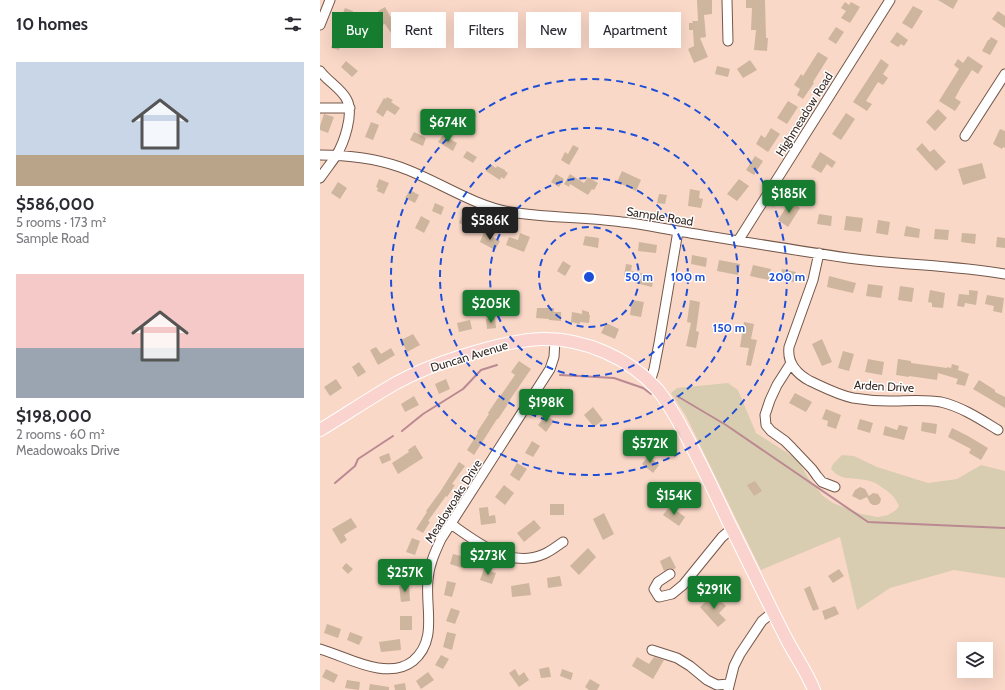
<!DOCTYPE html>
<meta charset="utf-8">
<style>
body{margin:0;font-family:Cabin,sans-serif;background:#f7f7f7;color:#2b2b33;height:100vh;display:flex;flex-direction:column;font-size:15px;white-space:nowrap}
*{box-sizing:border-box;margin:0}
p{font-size:13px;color:#7c7c81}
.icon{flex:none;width:22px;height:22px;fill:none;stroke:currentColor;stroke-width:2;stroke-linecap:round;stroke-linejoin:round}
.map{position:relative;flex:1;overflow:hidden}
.details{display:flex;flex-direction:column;background:#fff;width:320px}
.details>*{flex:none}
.banner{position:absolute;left:12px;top:12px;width:380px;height:36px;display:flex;gap:8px}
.tools{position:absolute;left:637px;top:642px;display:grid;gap:8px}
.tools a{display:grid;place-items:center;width:36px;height:36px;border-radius:0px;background:#fff;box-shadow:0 4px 16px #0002;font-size:20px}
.price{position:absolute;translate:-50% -34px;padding:0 9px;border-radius:4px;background:#167c2f;color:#fff;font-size:13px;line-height:26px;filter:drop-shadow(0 1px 2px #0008)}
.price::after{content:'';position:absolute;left:50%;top:24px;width:12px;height:9px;margin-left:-6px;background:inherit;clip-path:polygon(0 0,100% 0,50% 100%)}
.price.selected{background:#222;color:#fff}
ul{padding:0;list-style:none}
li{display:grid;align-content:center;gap:8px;height:212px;padding:0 16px}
li span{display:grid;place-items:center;height:124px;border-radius:0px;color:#555}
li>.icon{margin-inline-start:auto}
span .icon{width:72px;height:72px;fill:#fffc;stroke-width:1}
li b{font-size:17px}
h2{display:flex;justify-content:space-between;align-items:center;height:48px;padding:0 16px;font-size:17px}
.pill{padding:0 14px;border-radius:0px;background:#fff;box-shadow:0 4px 16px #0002;font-size:14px;line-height:36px}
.pill.selected{background:#167c2f;color:#fff}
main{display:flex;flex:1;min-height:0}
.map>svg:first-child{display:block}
.green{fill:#d9cdb1}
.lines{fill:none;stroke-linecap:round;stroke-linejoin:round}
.stream{stroke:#ba8992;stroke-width:2}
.building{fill:#ceb59d}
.minor-casing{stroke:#745749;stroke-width:11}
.major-casing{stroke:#fff;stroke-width:14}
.minor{stroke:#fff;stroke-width:9}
.major{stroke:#fad3ce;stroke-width:12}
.ring{fill:none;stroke:#1d4ed8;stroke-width:2;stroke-dasharray:7 5}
.labels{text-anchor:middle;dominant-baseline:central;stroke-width:3;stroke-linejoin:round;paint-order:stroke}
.street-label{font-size:12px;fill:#372a24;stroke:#fff}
.centre{fill:#1d4ed8;stroke:#fff;stroke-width:2}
.ring-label{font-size:12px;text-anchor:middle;font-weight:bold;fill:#1d4ed8;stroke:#fff;stroke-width:3;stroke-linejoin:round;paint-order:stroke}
</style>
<main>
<section class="details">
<h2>10 homes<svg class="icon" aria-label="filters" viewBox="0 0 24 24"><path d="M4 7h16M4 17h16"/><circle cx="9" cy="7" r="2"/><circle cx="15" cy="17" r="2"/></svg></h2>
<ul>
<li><span style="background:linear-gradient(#c9d6e8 75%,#b9a48a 0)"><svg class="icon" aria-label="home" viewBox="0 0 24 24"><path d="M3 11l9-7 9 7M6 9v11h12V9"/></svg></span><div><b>$586,000</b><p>5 rooms · 173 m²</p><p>Sample Road</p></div></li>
<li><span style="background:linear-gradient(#f6c9c9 60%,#9aa5b1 0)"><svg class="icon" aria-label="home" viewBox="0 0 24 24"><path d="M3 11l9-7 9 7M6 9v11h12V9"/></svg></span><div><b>$198,000</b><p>2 rooms · 60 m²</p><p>Meadowoaks Drive</p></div></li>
</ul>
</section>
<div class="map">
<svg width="685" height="690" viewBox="0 0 685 690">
<rect width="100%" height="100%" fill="#fad8c8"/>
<!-- green -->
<path class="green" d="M408,383l10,7 18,43 41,26 12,20 14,17 10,7 28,11 17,3 10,-2 8,-5 3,-4c-2,-4 -4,-8 -7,-11 -7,-6 -17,-14 -27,-15 -14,-3 -24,1 -34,-11l2,-5 9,-9 12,1 23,11 51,16 29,-4 24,-14 24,6v107l-51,-8 -64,18 -33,22 -17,-73 -79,33 -75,-154 -15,-23 6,-5z"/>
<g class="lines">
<!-- stream -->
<path class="stream" d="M240,375l54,3 29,10 8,6
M357,396l49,29 142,97 137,6
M82,431l21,-17 40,-25 18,-19 16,-5
M15,483l20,-17 3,-7 35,-23"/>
</g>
<!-- building -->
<path class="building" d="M377,0h15v14l-8,1 2,22 -6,1 8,19 -14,6 -6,-14 6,-3 -1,-16h-4v-7h4l-1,-2h6z
M426,0h19l1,38h2l-1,13 -13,-1 2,-20h-5l1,-22h-6z
M618,0h20l-5,9z
M525,2l4,3 2,-3 9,5 -10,16 -9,-5 5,-7 -5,-3z
M593,6l10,5 -11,18 -10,-6z
M65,7l9,16 -1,1 3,5 -5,4 -6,-9 -3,1 -4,-7 3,-2 -3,-5z
M25,8l8,3 -6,15 -8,-3z
M678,11l7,5v12l-13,-9z
M516,27l8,5 -8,12 -8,-5z
M16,32l8,3 -5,15 -8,-2z
M577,32l11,8 -4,6 -3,-2 -3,3 -8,-5z
M671,37l7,4 -8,14 -8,-4 6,-11h1z
M498,52l10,6 -15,24 1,1 -11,16 -6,-4 3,-6 -6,-4 7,-11 2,2z
M648,56l15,10 -5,8 -6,-4 -11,17 -6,11 6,4 -6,9 -16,-10 20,-32 -5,-4 4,-6 5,4z
M561,59l8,6 -6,9 5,4 -5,7 -5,-3 -12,19 6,3 -5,7 -14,-9z
M430,60l7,10 -14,8 -6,-9z
M26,61l12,10 -6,6 -11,-10z
M397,66l13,3 -2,8 -13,-3z
M67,97l6,3 -2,2 9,6 -5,7 -8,-5 -4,7 -7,-5 8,-14 2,1z
M468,101l10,6 -11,17 -10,-6z
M618,109l9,9 -12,13 -9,-9z
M526,113l9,6 -14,21 -9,-6z
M4,114l10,3 -6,16 -8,-3v-4z
M51,122l8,3 -6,15 -8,-3z
M451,128l9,6 -12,18 -12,-8 5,-9 4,3z
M680,129l5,2v17l-2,-1 -1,2 -9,-5z
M94,132l12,6 -3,8 -13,-6z
M123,135l14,8 -4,8 -15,-9z
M602,143l8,9 4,-3 12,13 -10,9 -20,-22z
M253,145l6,3 -10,17 -8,-5 4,-8 3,2z
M147,151l10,6 -4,6 -10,-6z
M500,152l16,10 -4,6 -5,-4 -6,9 -10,-6z
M435,156l8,5 -9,14 -8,-5z
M662,163l4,15 -23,7 -5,-16z
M170,164l6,4 1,-2 8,4v1l3,2 -4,6 -3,-2 -1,3 -14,-9z
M302,171l19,9 -5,11 -19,-9z
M236,174l8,5 -5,8 -8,-5z
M250,174l14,9 4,-6 10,6 -4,7 -2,-1 -4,6 -18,-11 -1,3 -5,-3z
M59,179l10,4 -5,11 -7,-3 1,-3 -2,-1z
M419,179l10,7 -12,15 -10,-7z
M18,182l9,6 -7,11 -9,-6z
M370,189l10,2 -1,7 4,1 -2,9 -13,-2z
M90,190l9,5 -4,8 -10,-5z
M339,194l8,1 -2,9 -8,-1z
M470,201l10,7 -12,19 -10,-7z
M115,203l9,4 -3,8 -9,-4z
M499,214l13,2 -1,10 -14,-2z
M101,216l9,5 -6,12 -9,-5z
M142,216l9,4 -3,7 -9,-4z
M526,216l17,2 -2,14 -17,-2z
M558,220l12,2 -2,13 -12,-2z
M586,226l14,3 -1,9 -15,-2z
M615,229l14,1 -1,10 -14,-1z
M164,232l16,9 -5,9 -15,-8z
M200,233l10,4 -6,15 -18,-7 3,-8 9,3z
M642,233l14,1 -1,10 -14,-2z
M265,236l14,2 -1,10 -15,-3z
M677,237l8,1v10l-9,-1z
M319,242l18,3 -1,8 -18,-2z
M372,255l15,3 -1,9 -15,-3z
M399,260l21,4 -2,11 -21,-4z
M243,261l8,5 -6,10 -8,-5z
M306,264l6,1 -1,6 23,5 -2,11 -17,-4 1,-5 -12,-2z
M433,265l18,4 -2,11 -19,-4z
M462,269l14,3 -2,10 -14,-2z
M509,276l27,7 -3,10 -26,-6z
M548,284l15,2 -2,12 -15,-2z
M580,286l14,2 -2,14 -14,-2z
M610,290l15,3 -2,15 -11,-1v-4l-4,-1z
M649,290l9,1 -2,14 -11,-2 -1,4 -7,-1 2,-12 10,1z
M667,295l17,3 -2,15 -9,-2 1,-5 -9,-2z
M157,299l1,13 -11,1 -1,-13z
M312,300l12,2 -3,15 -11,-2z
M370,300l10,2 -4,29 3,1 -3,16 -10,-2 5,-23 -4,-1z
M217,308h17v4h7v9l-12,-1v-1l-13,-1z
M262,310l7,2v3h1l-1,8 -9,-1v2l-9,-2 1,-10 10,2z
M175,318l1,10 -9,1 -1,-10z
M150,320l2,9 -13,3 -2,-9z
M424,322l10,2 -3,15 6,1 -6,26 -5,-1 3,-17 -9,-1z
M286,323l13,6 -4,10 -14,-6z
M93,334l7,11 -13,7 -6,-12z
M502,339l10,23 -10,4 -10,-22z
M56,347l5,7 10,-6 4,7 -17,10 -8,-15z
M523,351l11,3 -5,17 -11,-3z
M548,359l16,3 -2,13 -17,-3z
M578,359l13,2v2l36,5v-1l4,1 1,-4 7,2 -1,4 11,4 -4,12 -9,-2 2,-5 -20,-6 -1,7 -28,-4v1l-13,-2z
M199,361l12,8 -24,35h1l-10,15h-1l-23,36 -7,-5 11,-17 -1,-1 12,-18 -1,-1 10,-15h1l16,-23 -4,-3z
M39,362l7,10 -8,5 -6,-10z
M16,379l6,9 -12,8 -6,-9z
M126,379l4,10 -11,5 -4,-10z
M659,380l16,10v2l10,5v11l-32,-19z
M241,388l10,7 -9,14 -10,-6z
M475,393l17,9 -6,10 -17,-9z
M94,396l5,9 -14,7 -4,-8z
M273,407l10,13 -9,7 -10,-12z
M506,409l15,6 -5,14 -9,-3 1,-5 -6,-2z
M226,415l8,6 -8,11 -8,-7z
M540,419l13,4 -3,10 -13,-4z
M602,422l15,2 -1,10 -15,-3z
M579,425l9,2 -4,13 -21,-5 2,-9 12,4z
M632,428l16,8 20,12 -7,12 -12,-7 2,-4 -23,-12z
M212,441l8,5 -7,11 -8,-4z
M95,445l8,13 -25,16 -6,-11 17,-11 -1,-2z
M69,453l2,7 -9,4 -3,-7z
M328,456l11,9 -6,8 -11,-9z
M139,462l6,4 -13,18 3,1 -8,12 -1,-1 -18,25 2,1 -7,11 -7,-4 11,-17 -1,-1 14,-19z
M197,463l10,6 -8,12 -9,-6z
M435,481l7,10 -8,5 -7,-11z
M184,485l10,8 -9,12 -10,-8z
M540,487l5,2 4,7 4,-3 5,1 3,5 -1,4 -3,2h-4l-3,-2 -3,-6 -7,3 -8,-4 3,-6z
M230,504h14v11h-14z
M350,506l15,11 -6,9 -16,-11z
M168,507l1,9 6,-1 1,8 -15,2 -2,-17z
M284,513l10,21 -11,6 -10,-21z
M31,518l6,9 -13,8 3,5 -6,4 -9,-15z
M214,520l7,8 -17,14 -7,-9z
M92,538l8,3 -5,14 -9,-3z
M268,548l8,9 -17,18 -9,-9z
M133,554l12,3 -3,11 -12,-4z
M350,556l6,12 -2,1 -5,-1 -5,3 -4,-10z
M26,563l7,6 -5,5 -6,-6z
M84,564l9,1 -2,12 -9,-1z
M164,569l12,4 -4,11 -12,-4z
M519,569l5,7 -11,7 -5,-7z
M240,576l2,10 -14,2 -1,-10z
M127,581l9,2 -4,14 -8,-2z
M209,583l2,12 -19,2 -1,-11z
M89,585l1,16 -9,1 -2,-16z
M490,586l9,23 -6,2 -9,-22z
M394,594l12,12 -7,7 7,7 -8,7 -18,-20z
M515,606l4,8 -14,6 -3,-9z
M131,608l9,3 -5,13 -9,-3z
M80,616h12v14h-12z
M7,624l14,5 -3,9 -14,-5z
M30,632l13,5 -4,8 -12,-5z
M127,632l9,2 -4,16 -9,-3z
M80,639l1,11 -20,2 -2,-10z
M121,655l8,4 -6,10 -8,-4z
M317,657l12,7 5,-7 10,3 -11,19 -21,-13z
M229,667l2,10 -10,1 -2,-9z
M6,669l12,6 -4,8 -12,-6z
M195,669l4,7 5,-4 5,8 -10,7 -10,-14z
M242,669l11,4 -2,7 -11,-4z
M108,672l6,8 -13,9 -5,-8z
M270,679l10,6 -3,5h-8l-4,-3z
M27,680l13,2 -1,8 -14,-2z
M85,683l1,7h-11l-1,-5z
M50,684l19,3v3h-20z"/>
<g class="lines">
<defs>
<path id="minor" d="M407,0l1,41
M0,25l10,-25
M0,71c8,11 21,17 27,29 7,14 -3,43 -11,56 -5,7 -11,15 -16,22
M0,108h30
M645,136l40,-62
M0,155c27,0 54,3 80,12 37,13 71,38 110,45 37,6 75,5 112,10 21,2 42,7 62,10 55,9 109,18 164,26 52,7 105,7 157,16
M418,241l152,-241
M499,253l-6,27 -24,67c-2,16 8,27 21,34 13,6 28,14 43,17 12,2 24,3 36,3 17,0 35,-2 52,1 21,5 39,17 57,28
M471,363l-14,22 -7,15 -5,15 1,10 5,6 14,10 7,7 20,21 5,7 5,6 13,5
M330,382l4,-13 5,-26 19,-112
M131,524c27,19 59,45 93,30 7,-3 13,-8 19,-12
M350,574l-12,8 -4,7 5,8 13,-3 11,-9 39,-48 7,-6h5
M0,649c20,6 38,16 58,19 13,2 25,1 35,-7 25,-21 12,-53 15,-81 1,-15 7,-28 13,-41l109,-170 4,-12 1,-17
M332,650l25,8 13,8 17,14 10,5 12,-1
M408,690l6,-24 6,-12 22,-33 11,-9"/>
<path id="major" d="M0,430c25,-15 50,-32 76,-47 22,-12 46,-21 69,-28 25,-8 51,-15 77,-16 42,-1 87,19 115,50 11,13 19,28 27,43 16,29 30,59 44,89 20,40 39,80 59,119 9,17 20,32 27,50"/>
</defs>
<!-- minor casing -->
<use href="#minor" class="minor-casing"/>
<!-- major casing -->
<use href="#major" class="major-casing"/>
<!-- minor -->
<use href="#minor" class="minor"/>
<!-- major -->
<use href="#major" class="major"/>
</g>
<!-- distance rings -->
<g class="ring">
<circle cx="269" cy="277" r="50"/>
<circle cx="269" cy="277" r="99"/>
<circle cx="269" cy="277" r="149"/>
<circle cx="269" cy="277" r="198"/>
</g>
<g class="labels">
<!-- street labels -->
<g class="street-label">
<text transform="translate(484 114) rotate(-58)">Highmeadow Road</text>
<text transform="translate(340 216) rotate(9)">Sample Road</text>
<text transform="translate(149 356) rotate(-17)">Duncan Avenue</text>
<text transform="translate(564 386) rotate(3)">Arden Drive</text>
<text transform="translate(133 501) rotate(-58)">Meadowoaks Drive</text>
</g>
</g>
<circle cx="269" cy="277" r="6" class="centre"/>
<g class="ring-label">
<text x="319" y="281">50 m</text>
<text x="368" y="281">100 m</text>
<text x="467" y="281">200 m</text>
<text x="409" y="332">150 m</text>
</g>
</svg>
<div class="tools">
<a><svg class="icon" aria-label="layers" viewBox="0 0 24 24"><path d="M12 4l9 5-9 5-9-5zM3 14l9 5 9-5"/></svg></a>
</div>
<b class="price" style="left:128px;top:143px">$674K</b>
<b class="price" style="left:469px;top:214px">$185K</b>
<b class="price selected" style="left:170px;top:241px">$586K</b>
<b class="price" style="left:171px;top:324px">$205K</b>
<b class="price" style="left:226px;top:423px">$198K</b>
<b class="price" style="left:330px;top:464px">$572K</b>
<b class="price" style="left:354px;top:516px">$154K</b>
<b class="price" style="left:168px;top:576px">$273K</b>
<b class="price" style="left:85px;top:593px">$257K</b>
<b class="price" style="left:394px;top:610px">$291K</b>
<div class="banner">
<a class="pill selected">Buy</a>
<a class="pill">Rent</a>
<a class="pill">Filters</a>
<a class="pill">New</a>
<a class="pill">Apartment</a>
</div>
</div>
</main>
